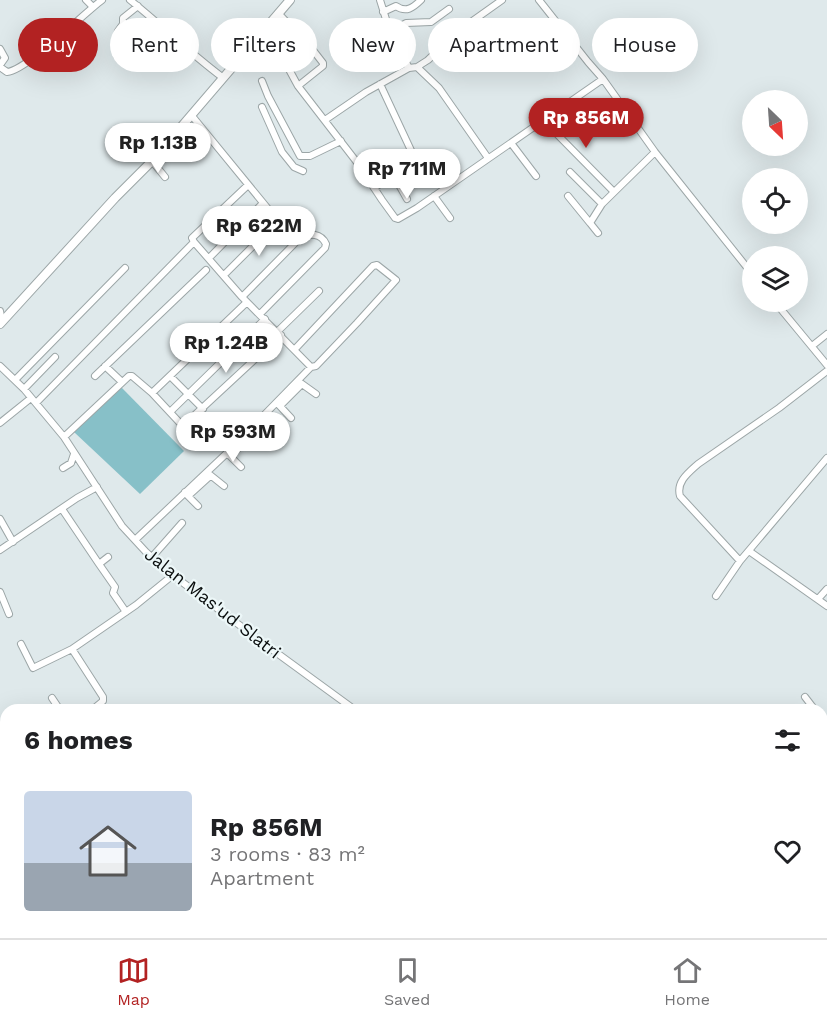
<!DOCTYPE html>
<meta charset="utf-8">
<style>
body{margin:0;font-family:"Work Sans",sans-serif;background:#f2f2f2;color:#202124;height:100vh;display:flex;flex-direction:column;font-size:22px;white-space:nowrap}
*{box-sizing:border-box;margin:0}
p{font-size:20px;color:#757577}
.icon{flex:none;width:33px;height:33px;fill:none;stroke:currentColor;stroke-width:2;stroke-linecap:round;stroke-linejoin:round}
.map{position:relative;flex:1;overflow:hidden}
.sheet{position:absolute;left:0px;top:704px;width:828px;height:236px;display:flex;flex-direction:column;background:#fff;border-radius:18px 18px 0 0;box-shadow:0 6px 24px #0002}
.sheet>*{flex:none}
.guide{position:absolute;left:18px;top:18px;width:792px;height:54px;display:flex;gap:12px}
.needle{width:39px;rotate:155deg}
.buttons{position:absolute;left:742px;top:90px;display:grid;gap:12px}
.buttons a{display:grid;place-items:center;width:66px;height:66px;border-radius:50%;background:#fff;box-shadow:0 6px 24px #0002;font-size:30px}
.price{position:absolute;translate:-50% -51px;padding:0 14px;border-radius:21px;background:#fff;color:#222;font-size:20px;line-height:39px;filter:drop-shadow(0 2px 3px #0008)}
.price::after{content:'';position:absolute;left:50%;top:36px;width:18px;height:14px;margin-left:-9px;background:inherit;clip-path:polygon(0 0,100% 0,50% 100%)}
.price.selected{background:#b22222;color:#fff}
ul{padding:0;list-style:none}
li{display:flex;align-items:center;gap:18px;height:150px;padding:0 24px}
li+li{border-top:2px solid #e0e0e0}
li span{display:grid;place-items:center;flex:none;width:168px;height:120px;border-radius:6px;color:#555}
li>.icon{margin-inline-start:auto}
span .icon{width:72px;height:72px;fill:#fffc;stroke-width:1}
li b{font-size:26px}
h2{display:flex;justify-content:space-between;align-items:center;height:72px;padding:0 24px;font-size:26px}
.chip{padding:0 21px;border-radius:27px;background:#fff;box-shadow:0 6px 24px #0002;font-size:21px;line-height:54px}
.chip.selected{background:#b22222;color:#fff}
.tab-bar{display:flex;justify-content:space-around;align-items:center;height:84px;border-top:2px solid #e0e0e0;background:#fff;font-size:16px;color:#757577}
.tab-bar a{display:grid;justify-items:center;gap:3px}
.tab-bar .selected{color:#b22222}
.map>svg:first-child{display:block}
.green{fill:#87c0c8}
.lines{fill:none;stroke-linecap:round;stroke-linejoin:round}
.minor-casing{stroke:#9ca6a7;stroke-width:8}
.tertiary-casing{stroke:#9ca6a7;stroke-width:10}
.minor{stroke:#fff;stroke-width:6}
.tertiary{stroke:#fff;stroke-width:8}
.labels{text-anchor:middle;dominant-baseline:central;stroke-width:4.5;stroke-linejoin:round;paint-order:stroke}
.street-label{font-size:18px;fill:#0a0e0e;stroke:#ecf7f8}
</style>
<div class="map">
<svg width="827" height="938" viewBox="0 0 827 938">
<rect width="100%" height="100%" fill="#dfe9eb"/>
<!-- green -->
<path class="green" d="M121,387l63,64 -44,43 -66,-62z"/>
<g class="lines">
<defs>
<path id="minor" d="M86,0l7,7
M130,0c31,25 60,53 92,77
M380,0l10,32 19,36 8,-1 22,21 49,70
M539,0l49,62 15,17 52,73 98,123
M383,12l13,-6c10,7 17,2 25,-6
M278,13l31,32 14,18v3l-25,20
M73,25l12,15
M53,26l8,8
M118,31l5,-7v-6l15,-12
M263,31l22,31 13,24 61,79 23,35 13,18 3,1 19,-11 186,-129
M390,32l16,-9 25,-1 18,-13
M0,49l5,9 -5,7
M117,56l44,-31
M160,61l20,-17
M0,67l7,5c20,-2 76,-58 95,-72
M417,67l11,-7 29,-28 45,-32
M262,81l6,15 32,60h10l31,-15
M262,107l20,45 12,15 9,4
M192,116l86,105 20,20
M325,120l41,-28 43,-24
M543,120l71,72
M511,143l25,33
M152,161l13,16
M570,172l32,32 53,-52
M394,176l13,23
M374,188l40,-26 1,-3 -35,-75
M434,196l16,22
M568,196l22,27 12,-19
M590,223l8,10
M194,242l-2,-4 56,-53
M209,258l54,-55
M224,275l54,-54
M242,297l58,-59c10,-5 21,-5 26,6l-1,4 -65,66
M775,302l52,63
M0,311l2,11
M278,331l41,-40
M812,346l15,-12
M0,366l24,23 40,48 58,89 24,26 20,18 104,78 85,62
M105,366l17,16
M95,376l111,-106
M170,376l33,33
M15,380l110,-112
M302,384l14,10
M24,389l31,-32
M152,393l95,-91
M36,403l158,-161 48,55 69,70 5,-1 41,-43 39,-43 -19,-15 -4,1 -78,83
M277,403l14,15
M280,406l22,-22 -4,-3
M170,412l95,-93
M0,423l31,-25
M261,426l10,8
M235,432l6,6
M64,437l65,-61h3l20,17 27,29 6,2 96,-89
M228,455l8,-5 23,-22 2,-2 -3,-4
M229,455l12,12
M63,468l8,-5 3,-9
M209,474l15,12
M185,492l3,4 22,-20
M188,496l10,10
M62,509l37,55
M0,519l13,23
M135,540l92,-87 84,-86
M0,550l77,-52 20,-11
M749,551l78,55
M108,557l-9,7 16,23 -2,6 13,19
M152,557l30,-34
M740,561l-60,-65c-4,-14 8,-23 18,-32l81,-56 48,-37
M0,592l9,22
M716,596l24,-35 87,-103
M818,599l9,-10
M21,644l12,24 39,-19
M805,697l10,13
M52,698l8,12
M92,710l11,-9v-4l-31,-48 64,-44 37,-30
M822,719l5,6
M822,743l5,-4
M0,784l6,-6
M822,810l5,-2
M0,820l6,-6
M822,847l5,-3
M822,912h5
M0,925l6,-3
M234,933l2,5
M262,933l2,5
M307,933l3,5
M331,933l3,5
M362,933l3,5
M689,933l3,5
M77,938l15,-5
M109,938v-5
M153,938l8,-5
M374,938l8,-5"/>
<path id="tertiary" d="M0,324l115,-126 37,-37 138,-161
M0,734l6,8
M147,933l3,5"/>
</defs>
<!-- minor casing -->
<use href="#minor" class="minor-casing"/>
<!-- tertiary casing -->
<use href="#tertiary" class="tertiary-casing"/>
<!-- minor -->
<use href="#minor" class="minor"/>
<!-- tertiary -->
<use href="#tertiary" class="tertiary"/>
</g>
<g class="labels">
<!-- street labels -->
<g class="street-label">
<text transform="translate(213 603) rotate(38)">Jalan Mas'ud Slatri</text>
</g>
</g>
</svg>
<div class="buttons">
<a><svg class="needle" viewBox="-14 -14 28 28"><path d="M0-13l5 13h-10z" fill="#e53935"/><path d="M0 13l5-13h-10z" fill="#757577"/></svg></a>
<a><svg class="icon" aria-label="locate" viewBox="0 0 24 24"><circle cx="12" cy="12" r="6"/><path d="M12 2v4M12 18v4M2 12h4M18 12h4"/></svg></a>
<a><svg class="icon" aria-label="layers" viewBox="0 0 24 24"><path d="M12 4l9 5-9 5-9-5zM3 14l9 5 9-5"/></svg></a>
</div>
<b class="price selected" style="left:586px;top:149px">Rp 856M</b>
<b class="price" style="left:158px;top:174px">Rp 1.13B</b>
<b class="price" style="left:407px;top:200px">Rp 711M</b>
<b class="price" style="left:259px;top:257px">Rp 622M</b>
<b class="price" style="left:226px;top:374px">Rp 1.24B</b>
<b class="price" style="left:233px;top:463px">Rp 593M</b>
<div class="guide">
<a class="chip selected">Buy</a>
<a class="chip">Rent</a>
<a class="chip">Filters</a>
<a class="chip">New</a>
<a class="chip">Apartment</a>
<a class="chip">House</a>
</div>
<section class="sheet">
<h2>6 homes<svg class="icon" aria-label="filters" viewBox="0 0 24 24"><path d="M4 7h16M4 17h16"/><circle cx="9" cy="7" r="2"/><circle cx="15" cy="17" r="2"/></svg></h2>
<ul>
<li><span style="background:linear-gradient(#c9d6e8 60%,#9aa5b1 0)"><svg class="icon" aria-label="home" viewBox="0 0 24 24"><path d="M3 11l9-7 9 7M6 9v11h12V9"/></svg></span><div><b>Rp 856M</b><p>3 rooms · 83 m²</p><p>Apartment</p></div><svg class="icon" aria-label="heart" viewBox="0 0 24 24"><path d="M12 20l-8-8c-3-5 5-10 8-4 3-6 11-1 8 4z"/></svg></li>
</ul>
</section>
</div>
<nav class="tab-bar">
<a class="selected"><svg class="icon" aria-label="map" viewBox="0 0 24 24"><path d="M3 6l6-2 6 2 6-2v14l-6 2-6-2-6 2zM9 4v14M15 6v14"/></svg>Map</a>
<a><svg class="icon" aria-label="saved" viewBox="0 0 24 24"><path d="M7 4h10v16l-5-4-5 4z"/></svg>Saved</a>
<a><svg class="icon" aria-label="home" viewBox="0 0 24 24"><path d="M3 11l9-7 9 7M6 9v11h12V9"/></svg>Home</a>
</nav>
